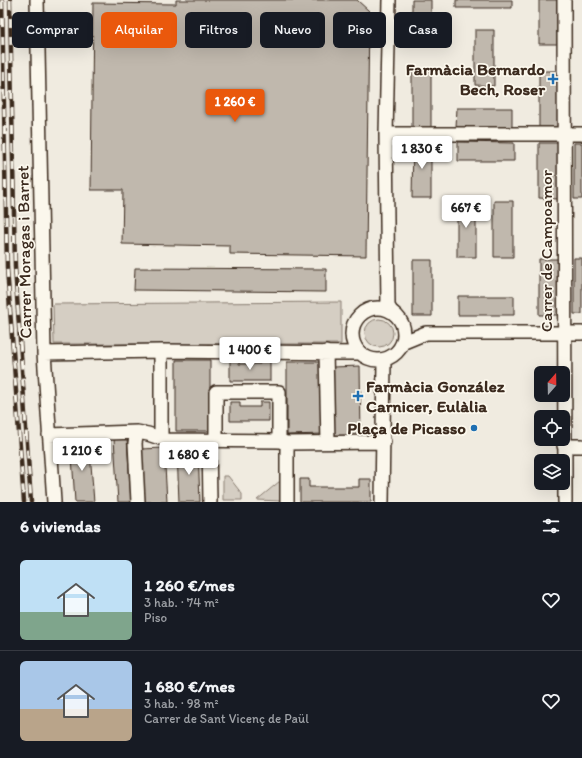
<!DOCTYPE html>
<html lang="es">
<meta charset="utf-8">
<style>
body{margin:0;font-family:Itim,sans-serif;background:#20242c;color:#f1f3f6;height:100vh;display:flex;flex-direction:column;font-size:15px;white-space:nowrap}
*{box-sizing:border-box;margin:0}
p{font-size:13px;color:#9ea1a6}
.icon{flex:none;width:22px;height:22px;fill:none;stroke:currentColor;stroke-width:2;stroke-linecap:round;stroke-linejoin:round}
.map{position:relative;height:502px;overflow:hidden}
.side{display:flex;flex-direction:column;background:#171b24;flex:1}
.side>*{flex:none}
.hud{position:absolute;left:12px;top:12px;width:558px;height:36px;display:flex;gap:8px}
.needle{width:26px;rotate:20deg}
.buttons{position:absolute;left:534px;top:366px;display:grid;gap:8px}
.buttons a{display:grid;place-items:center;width:36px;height:36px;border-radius:6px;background:#171b24;box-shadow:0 4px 16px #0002;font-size:20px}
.price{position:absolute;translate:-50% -34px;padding:0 9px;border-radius:4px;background:#fff;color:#222;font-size:13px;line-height:26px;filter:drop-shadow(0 1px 2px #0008)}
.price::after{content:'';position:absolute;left:50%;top:24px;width:12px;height:9px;margin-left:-6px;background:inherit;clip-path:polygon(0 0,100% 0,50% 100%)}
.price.selected{background:#ea580c;color:#fff}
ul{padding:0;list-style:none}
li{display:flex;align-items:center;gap:12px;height:100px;padding:0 20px}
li+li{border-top:1px solid #363941}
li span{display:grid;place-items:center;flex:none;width:112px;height:80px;border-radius:6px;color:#555}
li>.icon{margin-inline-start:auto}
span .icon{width:48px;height:48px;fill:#fffc;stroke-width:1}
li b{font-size:17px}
h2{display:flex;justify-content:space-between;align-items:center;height:48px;padding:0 20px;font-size:17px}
.pill{padding:0 14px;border-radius:6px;background:#171b24;box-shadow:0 4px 16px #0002;font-size:14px;line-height:36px}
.pill.selected{background:#ea580c;color:#fff}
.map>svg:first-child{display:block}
.green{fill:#d5cec3;stroke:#887c70}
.building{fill:#c0b8ad;stroke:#3b2a1e}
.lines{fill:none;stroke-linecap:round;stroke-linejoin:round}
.street-casing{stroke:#3b2a1e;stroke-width:16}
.path{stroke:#3b2a1e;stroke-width:2;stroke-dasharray:3 3;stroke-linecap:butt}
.street{stroke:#fbf7ec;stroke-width:13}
.rail-casing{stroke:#3b2a1e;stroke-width:4.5}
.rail{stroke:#fbf7ec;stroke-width:3;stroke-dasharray:9;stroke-linecap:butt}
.poi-dot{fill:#1f6fb2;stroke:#fbf7ec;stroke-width:1.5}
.labels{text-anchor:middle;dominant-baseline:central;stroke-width:3.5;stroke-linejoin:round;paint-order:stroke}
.poi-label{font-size:17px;font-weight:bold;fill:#3b2a1e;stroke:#fbf7ec;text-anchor:end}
.street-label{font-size:17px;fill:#3b2a1e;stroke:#fbf7ec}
</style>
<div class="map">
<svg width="582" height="502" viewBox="0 0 582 502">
<rect width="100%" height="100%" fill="#f0ebe0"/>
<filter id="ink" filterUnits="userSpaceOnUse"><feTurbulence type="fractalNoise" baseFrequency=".025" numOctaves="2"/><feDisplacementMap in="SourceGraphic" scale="8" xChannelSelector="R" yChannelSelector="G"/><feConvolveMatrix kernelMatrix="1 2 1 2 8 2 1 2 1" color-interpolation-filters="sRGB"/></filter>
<g filter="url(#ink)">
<!-- green -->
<path class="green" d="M341,302v42h-287l-1,-40z
M365 333a14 14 0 1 1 28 0a14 14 0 1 1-28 0Z
M223,476h5l14,18v6h-19z
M280,481v20l-23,-1z"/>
<!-- building -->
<path class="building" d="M176,0h181l12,11 -3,245 -136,-2v-8l-108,-2 1,-54h-32l2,-187 83,1z
M412,0h19v46h-19z
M456,0h56v8h-56z
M539,0h19l-1,44h-18z
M475,30h19v56l-19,-1z
M412,71h19v56h-19z
M539,71h19v56h-19z
M457,108h55v19h-56z
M413,142h18v56h-19z
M458,142l56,1v18h-56z
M539,143h19v56l-19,-1z
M574,143h8v56h-8z
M457,201h19v56h-19z
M494,201h19v56h-19z
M574,258h8v56h-8z
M539,259h19v56h-19z
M413,260h19v56h-19z
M135,268l191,1v23l-192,-2z
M458,296h56v19h-56z
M176,360h34v71h-34z
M230,360h9v4h21l1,-4h9v21h-40z
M287,362h36l1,72 -37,1z
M360,366l1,71h-28v-70z
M230,402h10v5h20v-5h9v19h-39z
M127,438l4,64h-13l-4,-63z
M89,440l5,62h-19l-4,-61z
M164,448l3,54h-22l-4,-53z
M198,449l2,53h-21l-2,-52z
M300,479h9v8h50v-8h12v23h-71z"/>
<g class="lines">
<defs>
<path id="street" d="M37,0l7,353 10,149
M389,0l-3,134 2,172 3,5
M564,0l1,502
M386,134h196
M352 334a26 26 0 1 1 52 0a26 26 0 1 1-52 0Z
M404,342l22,-9h156
M161,351v87
M326,352l2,90
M44,353l117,-2 198,2
M137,432l-2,11 3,59
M49,435l88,-3 11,2 18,6 113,1 8,2 97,-1
M209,441l1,61
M216,441v-49h63v49
M564,446h18
M287,502v-59
M382,502l2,-141"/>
</defs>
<!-- street casing -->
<use href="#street" class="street-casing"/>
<!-- path -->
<path class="path" d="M346 335a31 31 0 1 1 62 0a31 31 0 1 1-62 0Z"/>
<!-- street -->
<use href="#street" class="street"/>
<defs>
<path id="rail" d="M2,0l5,268 17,234
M10,0l5,267 16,235"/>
</defs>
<!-- rail casing -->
<use href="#rail" class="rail-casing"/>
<!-- rail -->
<use href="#rail" class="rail"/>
</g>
</g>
<!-- markers -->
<g class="poi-dot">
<path d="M551 73h4v4h4v4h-4v4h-4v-4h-4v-4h4z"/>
<path d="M356 390h4v4h4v4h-4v4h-4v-4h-4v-4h4z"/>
<circle cx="474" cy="428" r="4"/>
</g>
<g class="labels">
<!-- poi labels -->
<g class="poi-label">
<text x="545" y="69">Farmàcia Bernardo<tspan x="545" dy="20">Bech, Roser</tspan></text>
<text x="366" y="386" text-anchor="start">Farmàcia González<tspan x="366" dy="20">Carnicer, Eulàlia</tspan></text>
<text x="466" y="428">Plaça de Picasso</text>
</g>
<!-- street labels -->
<g class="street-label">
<text transform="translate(546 251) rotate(-90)">Carrer de Campoamor</text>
<text transform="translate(24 252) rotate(-91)">Carrer Moragas i Barret</text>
</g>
</g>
</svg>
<div class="buttons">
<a><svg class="needle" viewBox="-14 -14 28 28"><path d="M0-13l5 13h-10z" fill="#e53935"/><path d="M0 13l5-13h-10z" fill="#9ea1a6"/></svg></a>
<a><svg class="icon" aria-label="locate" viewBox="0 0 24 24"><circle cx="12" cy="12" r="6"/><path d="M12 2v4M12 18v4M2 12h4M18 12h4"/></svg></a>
<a><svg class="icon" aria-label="layers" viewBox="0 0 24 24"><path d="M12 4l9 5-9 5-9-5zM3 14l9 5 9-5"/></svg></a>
</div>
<b class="price selected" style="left:235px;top:123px">1 260 €</b>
<b class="price" style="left:422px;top:170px">1 830 €</b>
<b class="price" style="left:466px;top:229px">667 €</b>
<b class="price" style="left:250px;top:371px">1 400 €</b>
<b class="price" style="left:82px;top:472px">1 210 €</b>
<b class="price" style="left:189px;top:476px">1 680 €</b>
<div class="hud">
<a class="pill">Comprar</a>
<a class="pill selected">Alquilar</a>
<a class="pill">Filtros</a>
<a class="pill">Nuevo</a>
<a class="pill">Piso</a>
<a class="pill">Casa</a>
</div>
</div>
<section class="side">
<h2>6 viviendas<svg class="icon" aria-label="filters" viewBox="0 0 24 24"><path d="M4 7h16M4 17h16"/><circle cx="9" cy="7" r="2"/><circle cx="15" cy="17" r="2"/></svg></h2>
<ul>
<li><span style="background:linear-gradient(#bfe0f5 65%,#7fa58c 0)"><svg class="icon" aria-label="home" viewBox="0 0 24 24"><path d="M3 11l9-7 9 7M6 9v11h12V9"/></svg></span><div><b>1 260 €/mes</b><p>3 hab. · 74 m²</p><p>Piso</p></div><svg class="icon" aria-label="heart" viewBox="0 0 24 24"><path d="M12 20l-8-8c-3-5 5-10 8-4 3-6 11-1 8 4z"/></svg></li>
<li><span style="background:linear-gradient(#a9c7e8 60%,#b9a48a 0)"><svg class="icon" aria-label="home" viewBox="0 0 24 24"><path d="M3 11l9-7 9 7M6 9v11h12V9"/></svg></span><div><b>1 680 €/mes</b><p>3 hab. · 98 m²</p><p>Carrer de Sant Vicenç de Paül</p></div><svg class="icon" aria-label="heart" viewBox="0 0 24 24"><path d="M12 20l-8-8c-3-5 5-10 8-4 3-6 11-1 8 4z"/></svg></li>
</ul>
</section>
